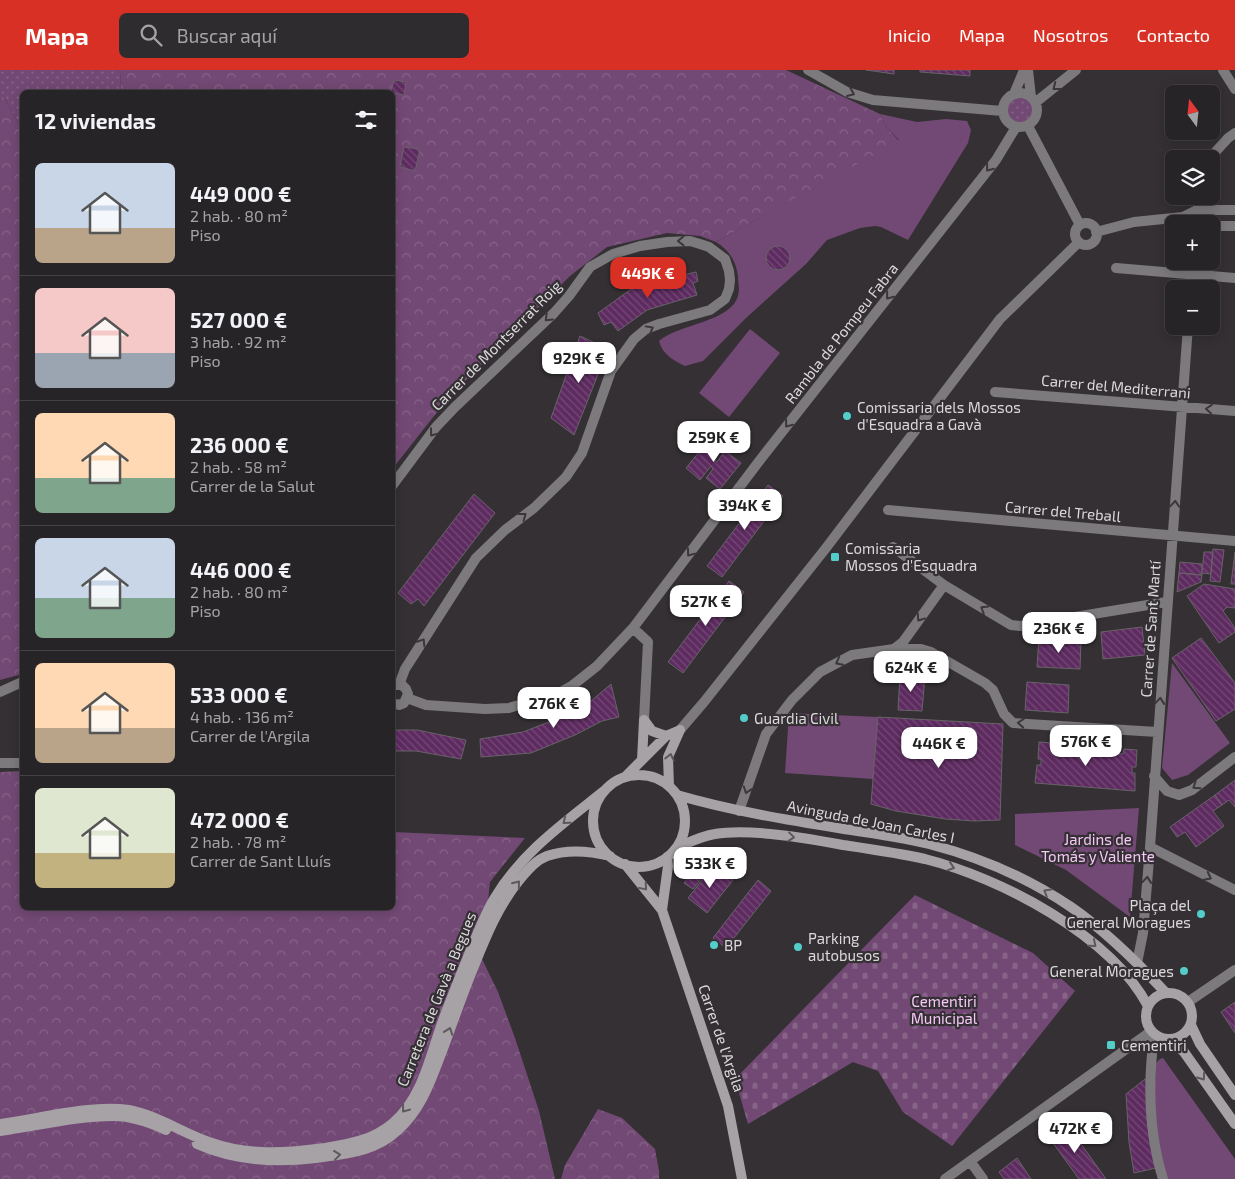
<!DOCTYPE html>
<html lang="es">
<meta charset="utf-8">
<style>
body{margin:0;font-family:"Exo 2",sans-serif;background:#2f2c2f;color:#f1f3f6;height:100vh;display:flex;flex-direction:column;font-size:19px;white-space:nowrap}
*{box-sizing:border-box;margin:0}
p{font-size:16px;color:#a4a4a7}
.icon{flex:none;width:28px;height:28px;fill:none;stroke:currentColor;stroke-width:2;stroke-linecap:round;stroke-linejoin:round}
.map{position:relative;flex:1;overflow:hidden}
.sheet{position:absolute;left:20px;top:20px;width:375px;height:820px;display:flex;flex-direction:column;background:#272427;border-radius:8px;box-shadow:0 2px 12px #0003,0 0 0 1px #434144}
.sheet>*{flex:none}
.needle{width:32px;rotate:345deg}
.buttons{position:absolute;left:1165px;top:15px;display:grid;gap:10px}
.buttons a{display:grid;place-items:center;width:55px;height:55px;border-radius:8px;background:#272427;box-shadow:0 2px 12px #0003,0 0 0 1px #434144;font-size:25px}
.price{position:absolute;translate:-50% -42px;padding:0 11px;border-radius:10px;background:#fff;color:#222;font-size:16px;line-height:32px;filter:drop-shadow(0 1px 2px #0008)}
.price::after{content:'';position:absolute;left:50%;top:30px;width:15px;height:11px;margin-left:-8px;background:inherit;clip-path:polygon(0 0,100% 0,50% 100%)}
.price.current{background:#d93025;color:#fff}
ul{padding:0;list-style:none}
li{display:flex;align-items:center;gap:15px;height:125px;padding:0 15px}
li+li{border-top:1px solid #434144}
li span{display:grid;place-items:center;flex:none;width:140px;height:100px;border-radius:8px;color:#555}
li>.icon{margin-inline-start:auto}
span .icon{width:60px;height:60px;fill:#fffc;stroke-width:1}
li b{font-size:21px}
h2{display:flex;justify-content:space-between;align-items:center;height:60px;padding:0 15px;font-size:21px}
header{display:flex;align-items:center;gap:30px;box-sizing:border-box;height:70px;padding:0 25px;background:#d93025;color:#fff}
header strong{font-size:24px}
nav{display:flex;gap:28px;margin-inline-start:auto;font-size:18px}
.search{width:350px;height:45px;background:#2f2c2f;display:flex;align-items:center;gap:12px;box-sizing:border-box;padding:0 18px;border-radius:8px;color:#a4a4a7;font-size:19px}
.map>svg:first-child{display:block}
.green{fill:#724974}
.forest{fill:url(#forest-crowns)}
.cemetery{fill:url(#cemetery-stones)}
.garden{fill:url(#garden-dots)}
.building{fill:url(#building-back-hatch);stroke:#686368}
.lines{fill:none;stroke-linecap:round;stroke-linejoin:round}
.street{stroke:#7c7a7c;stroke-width:10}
.secondary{stroke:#a6a2a6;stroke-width:10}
.oneway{stroke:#3b373b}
.oneway2{stroke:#5c585c}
.poi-dot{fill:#53cdca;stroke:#343034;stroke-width:2}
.labels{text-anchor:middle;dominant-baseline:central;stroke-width:4.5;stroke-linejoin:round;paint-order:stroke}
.street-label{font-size:15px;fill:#dbd9db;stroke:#343034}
.poi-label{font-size:15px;fill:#dbd9db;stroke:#343034;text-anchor:start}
.park-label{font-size:15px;fill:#f6c7f7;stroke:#343034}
</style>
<header>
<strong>Mapa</strong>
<div class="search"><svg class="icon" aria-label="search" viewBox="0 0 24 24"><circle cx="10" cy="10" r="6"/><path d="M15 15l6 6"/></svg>Buscar aquí</div>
<nav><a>Inicio</a><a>Mapa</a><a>Nosotros</a><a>Contacto</a></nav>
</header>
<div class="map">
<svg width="1235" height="1109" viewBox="0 0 1235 1109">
<defs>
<pattern id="forest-crowns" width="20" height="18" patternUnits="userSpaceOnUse" patternTransform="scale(1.25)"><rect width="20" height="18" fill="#724974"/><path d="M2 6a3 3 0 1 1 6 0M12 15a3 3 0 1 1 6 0" fill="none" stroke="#866387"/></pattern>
<pattern id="cemetery-stones" width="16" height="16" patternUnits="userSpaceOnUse" patternTransform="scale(1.25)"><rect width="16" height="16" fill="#724974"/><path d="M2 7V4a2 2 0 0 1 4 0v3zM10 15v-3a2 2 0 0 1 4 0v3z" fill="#866387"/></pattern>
<pattern id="garden-dots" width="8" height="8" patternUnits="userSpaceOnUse" patternTransform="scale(1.25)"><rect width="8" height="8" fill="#724974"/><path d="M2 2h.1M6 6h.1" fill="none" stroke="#866387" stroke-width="1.8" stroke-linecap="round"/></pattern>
<pattern id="building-back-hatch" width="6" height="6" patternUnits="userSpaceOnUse" patternTransform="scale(1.25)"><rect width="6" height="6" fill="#5e2b61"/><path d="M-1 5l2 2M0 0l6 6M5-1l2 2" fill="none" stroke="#744977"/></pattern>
</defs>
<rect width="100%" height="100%" fill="#343034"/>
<!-- green -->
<path class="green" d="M880,44l37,8 29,-3 21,2 4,9 -3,13 -60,97 -27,-13 -6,-1 -15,2 -33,12 -21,24 -60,54 -43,43 -18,5c-11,-5 -23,-12 -26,-25 19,-17 72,-19 79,-45 2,-7 0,-13 0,-20 -2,-15 -9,-26 -22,-34l183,-102 -13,-13z
M750,259l30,24 -51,64 -30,-24z
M1172,593l58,80 -42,32 -16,5 -10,-12z
M789,643l89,4 -5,62 -88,-6z
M1139,738l-9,109 -64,-47 -51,-25v-31z
M1163,988l72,101v20h-68l-10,-41 -3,-37 2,-38 4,-4z"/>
<!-- forest -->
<path class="forest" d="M121,0h665l94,44 6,13 13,14 -183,101 -16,-6 -33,-3 -60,14 -37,29 -121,121 -56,71 -1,-376h-272z
M0,20l22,40v544l-22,6z
M22,701v137h370l1,-76 132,6 -35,44 -8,77 16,33 17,46 24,73 16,68h-555v-407z
M598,1039l24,9 33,31 4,22v8h-98l4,-14z"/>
<!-- cemetery -->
<path class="cemetery" d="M915,825l118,58 42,38 -123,155 -49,-34 -25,-41 -25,-9 -105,62 -13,-45z"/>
<!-- garden -->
<path class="garden" d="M0,0h121l-1,22h-98v38l-22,-40z
M1007 40a13 13 0 1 1 26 0a13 13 0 1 1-26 0Z"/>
<!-- building -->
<path class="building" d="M866,0h28v4z
M920,0h50v6l-50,-4z
M394,10l12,2 -2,13 -13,-3z
M404,77l16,2 -5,22 -15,-4z
M766 188a12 12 0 1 1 24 0a12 12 0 1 1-24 0Z
M696,202l2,9 -5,2 4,12 -50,15 -29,21 -7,-9 -7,3 -6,-12 36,-26z
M580,266l28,13 -34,86 -23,-17z
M713,365l12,10 -11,14 3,3 8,-11 16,12 -21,26 -14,-11 7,-9 -2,-3 -11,14 -14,-12z
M768,415l15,11 -61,81 -15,-11z
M474,424l21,19 -71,93 -6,-7 -7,5 -13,-11z
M1213,479l11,1 -4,32 -10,-1z
M1204,482h9l-2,22 -9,-1z
M1235,482v32h-4z
M1180,492l22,2v11l-23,-2z
M1179,503l23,2 -1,7 -24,10z
M729,511l15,11 -61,81 -15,-11z
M1204,514l31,5v19l-8,-1 -4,4 12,17v4l-16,11 -32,-47z
M1142,557l3,28 -42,4 -2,-27z
M1039,568l42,3 -1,28 -43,-2z
M1201,568l34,45v26l-19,12 -44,-63z
M900,605l25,1 -3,35 -24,-1z
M1027,612l42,3 -1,28 -43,-3z
M611,614l8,33 -17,4 -27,14 -44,18 -50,4 -1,-18 43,-7 44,-17 24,-14z
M878,647l125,7 -3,96 -25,1 -30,-2 -49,-8 -25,-7z
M392,660h25l49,10 -5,19 -45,-8h-24z
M1039,672l14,1v5h5l1,-4 26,2v4h6v-3l26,1v5l6,1 1,-5 13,1 -1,17h-4v6h3v18l-100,-8 2,-18h4v-6h-3z
M1235,710v27l-6,-7 -7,5 -7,-10z
M1215,725l7,10 -9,6 11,15 -28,21 -11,-15 -8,5 -7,-10z
M698,794l9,7 -14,18 -9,-6z
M714,795l19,15 -26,33 -19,-15z
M758,810l13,11 -45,57 -13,-10z
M1235,932v31l-14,-21z
M1149,1006l7,92 -22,5 -5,-31 -3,-48z
M1066,1053l40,56h-27l-31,-43z
M1017,1088l14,21h-27l-5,-7z"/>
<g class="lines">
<!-- street -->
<path class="street" d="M808,0l39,22 26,8 129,11
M1028,0l3,27
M1223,0l12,19
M1003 40a17 17 0 1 1 34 0a17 17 0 1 1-34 0Z
M1014,24l10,-24
M1036,32l40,-32
M1028,56l52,99
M1209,89l19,-21 7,-5
M1075 164a11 11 0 1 1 22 0a11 11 0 1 1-22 0Z
M1196,154l3,-28
M1211,156h24
M1096,162l38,-10 49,-5 14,-7h38
M1116,198l119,10
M1190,219l2,-28
M995,322l240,19
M392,416l44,-59 19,-20 99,-94 15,-17 21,-29 23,-13 27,-8 27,-4 23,-1 10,3 9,3 16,12 4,12 1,9 -1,9 -4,10 -15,11 -51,14 -13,5 -12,10 -23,32 -29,82 -16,24 -32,31 -29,22 -29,28 -71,111 -6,16
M888,440l347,31
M893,477l51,38 67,40 9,1 146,-24
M633,558l15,14 -4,78
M894,579l9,-7 41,-57
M0,622l22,-10
M407,628l19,7 59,4 24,-1 48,-14 16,-9 24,-19 36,-38 127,-168 236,-300 20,-33
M392,633l7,2 5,-2 4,-9 -2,-5 -4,-4h-9
M680,660l24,-28 122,-154 174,-229 79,-77
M0,693h22
M1154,706l13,15 12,4 13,-5 43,-33
M739,741l27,-77 26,-34 28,-28 32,-17 42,-6h27l10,3 54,31 8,7 11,24 9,9 144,9
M1150,777l85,43
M1137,893l6,-30 7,-86 38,-521
M1188,932l47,-32
M1154,966c-6,46 -5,98 9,143
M970,1091l13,18
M945,1109l205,-147"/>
<!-- secondary -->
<path class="secondary" d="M644,650l8,11 14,5
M642,690l2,-40
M593 751a46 46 0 1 1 92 0a46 46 0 1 1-92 0Z
M625,707l41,-41 14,-6
M669,716l-1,-29 12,-27
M677,725c55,16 111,25 167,34 28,4 57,8 85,15 50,13 99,34 142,63 35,24 66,55 95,86
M676,778c12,-5 25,-12 39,-14 34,-6 92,4 128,11 27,4 55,8 82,14 76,19 185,76 223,147
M625,794l37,46 66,196 14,73
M662,840l6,-44 -1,-9
M1146 946a23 23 0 1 1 46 0a23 23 0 1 1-46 0Z
M1191,955l9,19 35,51
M1171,970l13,12 51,72
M0,1054c39,-5 91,-20 129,-14 30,6 55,24 83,33 36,13 76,10 113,5 25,-4 48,-8 68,-25 31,-26 38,-72 52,-108 8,-21 16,-41 24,-61 8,-19 15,-38 25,-55 27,-46 70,-76 110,-108
M0,1061c37,-5 76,-15 114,-15 17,0 37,7 52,14
M197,1074c38,17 79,19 119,14 29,-4 59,-6 81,-27 26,-23 35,-54 47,-85 9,-25 18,-50 28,-75 13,-32 26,-66 49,-93 7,-8 15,-18 26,-22 20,-7 43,-5 63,0"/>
</g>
<!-- one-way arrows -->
<defs><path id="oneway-chevron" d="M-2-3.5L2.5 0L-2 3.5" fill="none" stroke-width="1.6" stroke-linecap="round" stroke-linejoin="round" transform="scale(1.25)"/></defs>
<g class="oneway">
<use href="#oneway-chevron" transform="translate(1056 17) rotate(142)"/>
<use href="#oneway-chevron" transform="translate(851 23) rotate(24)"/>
<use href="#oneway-chevron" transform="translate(989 98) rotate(128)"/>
<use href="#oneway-chevron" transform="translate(681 171) rotate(179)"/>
<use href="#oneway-chevron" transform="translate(889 226) rotate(128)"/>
<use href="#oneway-chevron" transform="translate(548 248) rotate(136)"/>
<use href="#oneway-chevron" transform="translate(650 259) rotate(-29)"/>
<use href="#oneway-chevron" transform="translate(1209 339) rotate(-175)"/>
<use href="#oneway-chevron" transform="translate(788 354) rotate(128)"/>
<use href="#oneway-chevron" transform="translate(433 363) rotate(127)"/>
<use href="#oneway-chevron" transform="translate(1175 434) rotate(-86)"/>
<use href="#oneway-chevron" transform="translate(523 446) rotate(-37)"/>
<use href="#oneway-chevron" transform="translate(690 483) rotate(127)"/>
<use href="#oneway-chevron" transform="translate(984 539) rotate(-148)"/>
<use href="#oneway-chevron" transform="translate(920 548) rotate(125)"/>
<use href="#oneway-chevron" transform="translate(422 572) rotate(-58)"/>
<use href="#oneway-chevron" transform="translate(839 592) rotate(152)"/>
<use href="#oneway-chevron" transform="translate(1160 631) rotate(-85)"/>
<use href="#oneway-chevron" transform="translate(1021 653) rotate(-176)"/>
<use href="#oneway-chevron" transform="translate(1196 716) rotate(146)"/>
<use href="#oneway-chevron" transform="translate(747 720) rotate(109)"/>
<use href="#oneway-chevron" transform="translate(1208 807) rotate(27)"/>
<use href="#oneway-chevron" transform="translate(1147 810) rotate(-85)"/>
</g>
<g class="oneway2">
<use href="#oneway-chevron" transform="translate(670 687) rotate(-77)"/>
<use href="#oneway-chevron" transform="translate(566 751) rotate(141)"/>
<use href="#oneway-chevron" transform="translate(791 767) rotate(7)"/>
<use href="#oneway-chevron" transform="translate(951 797) rotate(18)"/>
<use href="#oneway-chevron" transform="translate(517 814) rotate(-51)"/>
<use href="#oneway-chevron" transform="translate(644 817) rotate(50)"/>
<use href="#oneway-chevron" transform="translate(1047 822) rotate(-149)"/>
<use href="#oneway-chevron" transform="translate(1093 874) rotate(40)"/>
<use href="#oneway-chevron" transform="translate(449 961) rotate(-70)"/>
<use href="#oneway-chevron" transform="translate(1202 1007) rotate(55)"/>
<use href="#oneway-chevron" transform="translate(405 1039) rotate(127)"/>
<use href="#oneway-chevron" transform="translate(337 1085) rotate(-7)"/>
</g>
<!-- markers -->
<g class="poi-dot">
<circle cx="847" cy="346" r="5"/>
<rect x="830" y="482" width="10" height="10" rx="2.5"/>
<circle cx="744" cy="648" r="5"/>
<circle cx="1201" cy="844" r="5"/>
<circle cx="714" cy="875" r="5"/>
<circle cx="798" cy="877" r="5"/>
<circle cx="1184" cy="901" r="5"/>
<rect x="1106" y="970" width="10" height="10" rx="2.5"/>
</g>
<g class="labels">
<!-- street labels -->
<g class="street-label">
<text transform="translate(841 263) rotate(-52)">Rambla de Pompeu Fabra</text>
<text transform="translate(496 275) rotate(-45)">Carrer de Montserrat Roig</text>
<text transform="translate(1116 316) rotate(5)">Carrer del Mediterrani</text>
<text transform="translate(1063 441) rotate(5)">Carrer del Treball</text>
<text transform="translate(1150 559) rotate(-86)">Carrer de Sant Martí</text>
<text transform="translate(871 751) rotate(11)">Avinguda de Joan Carles I</text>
<text transform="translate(436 929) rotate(-68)">Carretera de Gavà a Begues</text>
<text transform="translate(722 968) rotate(71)">Carrer de l'Argila</text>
</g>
<!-- poi labels -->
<g class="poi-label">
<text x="857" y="337">Comissaria dels Mossos<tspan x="857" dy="17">d'Esquadra a Gavà</tspan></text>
<text x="845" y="478">Comissaria<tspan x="845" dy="17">Mossos d'Esquadra</tspan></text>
<text x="754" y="648">Guardia Civil</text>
<text x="1191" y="835" text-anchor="end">Plaça del<tspan x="1191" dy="17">General Moragues</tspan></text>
<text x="808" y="868">Parking<tspan x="808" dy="17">autobusos</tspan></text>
<text x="724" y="875">BP</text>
<text x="1174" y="901" text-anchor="end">General Moragues</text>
<text x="1121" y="975">Cementiri</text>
</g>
<!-- park labels -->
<g class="park-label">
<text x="1098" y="769">Jardins de<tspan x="1098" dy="17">Tomás y Valiente</tspan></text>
<text x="944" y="931">Cementiri<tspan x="944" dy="17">Municipal</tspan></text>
</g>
</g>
</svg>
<div class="buttons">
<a><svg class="needle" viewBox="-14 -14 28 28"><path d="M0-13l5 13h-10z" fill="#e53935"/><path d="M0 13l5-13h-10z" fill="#a4a4a7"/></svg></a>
<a><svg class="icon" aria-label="layers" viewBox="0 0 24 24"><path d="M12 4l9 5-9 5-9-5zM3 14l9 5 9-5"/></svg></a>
<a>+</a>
<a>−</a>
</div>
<b class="price current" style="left:648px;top:229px">449K €</b>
<b class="price" style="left:579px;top:314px">929K €</b>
<b class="price" style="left:714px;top:393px">259K €</b>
<b class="price" style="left:745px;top:461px">394K €</b>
<b class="price" style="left:706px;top:557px">527K €</b>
<b class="price" style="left:1059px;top:584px">236K €</b>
<b class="price" style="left:911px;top:623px">624K €</b>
<b class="price" style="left:554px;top:659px">276K €</b>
<b class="price" style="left:1086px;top:697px">576K €</b>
<b class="price" style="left:939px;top:699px">446K €</b>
<b class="price" style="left:710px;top:819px">533K €</b>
<b class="price" style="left:1075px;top:1084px">472K €</b>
<section class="sheet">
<h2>12 viviendas<svg class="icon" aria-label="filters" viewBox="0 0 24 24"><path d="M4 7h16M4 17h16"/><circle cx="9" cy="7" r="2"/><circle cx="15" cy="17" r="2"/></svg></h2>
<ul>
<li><span style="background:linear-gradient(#c9d6e8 65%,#b9a48a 0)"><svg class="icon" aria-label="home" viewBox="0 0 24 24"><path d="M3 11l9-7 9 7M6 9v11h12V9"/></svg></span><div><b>449 000 €</b><p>2 hab. · 80 m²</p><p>Piso</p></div></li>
<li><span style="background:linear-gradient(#f6c9c9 65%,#9aa5b1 0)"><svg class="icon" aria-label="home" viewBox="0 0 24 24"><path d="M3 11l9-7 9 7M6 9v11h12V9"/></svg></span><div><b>527 000 €</b><p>3 hab. · 92 m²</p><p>Piso</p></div></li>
<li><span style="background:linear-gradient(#ffd9b3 65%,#7fa58c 0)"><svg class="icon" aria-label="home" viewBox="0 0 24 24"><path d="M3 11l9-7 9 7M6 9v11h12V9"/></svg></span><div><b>236 000 €</b><p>2 hab. · 58 m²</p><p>Carrer de la Salut</p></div></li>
<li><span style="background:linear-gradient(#c9d6e8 60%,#7fa58c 0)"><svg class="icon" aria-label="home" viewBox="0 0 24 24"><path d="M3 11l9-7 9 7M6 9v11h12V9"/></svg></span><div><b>446 000 €</b><p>2 hab. · 80 m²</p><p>Piso</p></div></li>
<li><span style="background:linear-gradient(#ffd9b3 65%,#b9a48a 0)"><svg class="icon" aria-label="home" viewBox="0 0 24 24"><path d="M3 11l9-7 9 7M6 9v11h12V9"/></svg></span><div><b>533 000 €</b><p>4 hab. · 136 m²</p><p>Carrer de l'Argila</p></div></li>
<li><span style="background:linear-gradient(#dfe7d0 65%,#c2b280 0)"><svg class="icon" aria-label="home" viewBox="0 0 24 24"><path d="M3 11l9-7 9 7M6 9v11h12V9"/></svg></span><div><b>472 000 €</b><p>2 hab. · 78 m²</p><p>Carrer de Sant Lluís</p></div></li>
</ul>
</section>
</div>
